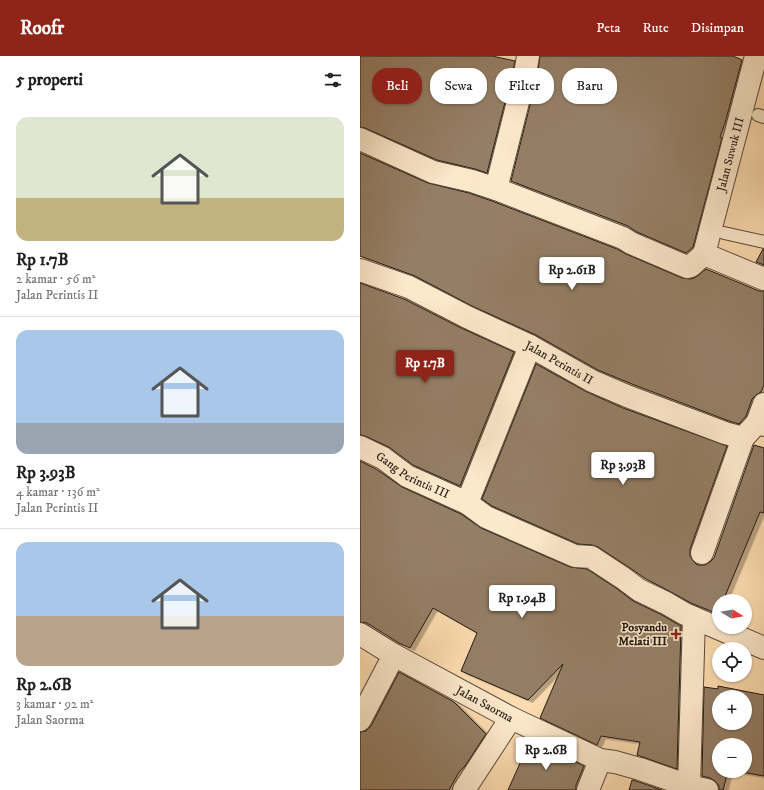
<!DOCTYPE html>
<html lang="id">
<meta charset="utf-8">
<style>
body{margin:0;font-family:"IM FELL DW Pica",serif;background:#f6f6f6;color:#202124;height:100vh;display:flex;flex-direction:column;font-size:15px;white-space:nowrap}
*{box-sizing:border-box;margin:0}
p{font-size:13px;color:#757577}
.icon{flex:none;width:22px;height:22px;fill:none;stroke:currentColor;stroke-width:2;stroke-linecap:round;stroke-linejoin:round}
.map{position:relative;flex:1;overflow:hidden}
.details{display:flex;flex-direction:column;background:#fff;width:360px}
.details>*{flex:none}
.guide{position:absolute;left:12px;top:12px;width:332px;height:36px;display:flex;gap:8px}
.needle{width:26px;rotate:101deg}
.fabs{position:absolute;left:352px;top:538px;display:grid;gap:8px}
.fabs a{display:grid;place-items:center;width:40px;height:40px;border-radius:50%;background:#fff;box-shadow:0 1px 3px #0004;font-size:20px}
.price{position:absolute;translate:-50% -34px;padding:0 9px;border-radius:4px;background:#fff;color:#222;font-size:13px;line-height:26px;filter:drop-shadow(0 1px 2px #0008)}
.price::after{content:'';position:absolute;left:50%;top:24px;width:12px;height:9px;margin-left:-6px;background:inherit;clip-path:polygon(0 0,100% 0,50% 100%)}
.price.selected{background:#8f2418;color:#fff}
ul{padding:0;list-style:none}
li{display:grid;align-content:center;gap:8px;height:212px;padding:0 16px}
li+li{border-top:1px solid #e0e0e0}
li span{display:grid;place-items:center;height:124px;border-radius:12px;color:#555}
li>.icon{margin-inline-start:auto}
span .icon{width:72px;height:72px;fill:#fffc;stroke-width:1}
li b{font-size:17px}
h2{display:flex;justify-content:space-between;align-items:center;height:48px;padding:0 16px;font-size:17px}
.tag{padding:0 14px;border-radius:16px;background:#fff;box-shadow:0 1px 3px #0004;font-size:14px;line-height:36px}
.tag.selected{background:#8f2418;color:#fff}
header{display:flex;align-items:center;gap:24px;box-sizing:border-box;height:56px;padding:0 20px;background:#8f2418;color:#fff}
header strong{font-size:19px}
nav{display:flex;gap:22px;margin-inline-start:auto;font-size:14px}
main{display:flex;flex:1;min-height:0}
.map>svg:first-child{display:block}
.building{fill:#947e65;stroke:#251914;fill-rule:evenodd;filter:url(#shadow)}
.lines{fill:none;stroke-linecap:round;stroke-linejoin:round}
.service-casing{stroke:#5a4a3b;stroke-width:14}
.minor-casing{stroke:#5a4a3b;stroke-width:24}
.service{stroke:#fce8cb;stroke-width:12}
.minor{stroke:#fce8cb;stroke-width:22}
.poi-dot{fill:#8f2418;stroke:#fce8cb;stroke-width:1.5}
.labels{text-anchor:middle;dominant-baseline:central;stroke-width:3;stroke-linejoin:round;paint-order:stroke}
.street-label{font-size:12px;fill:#251914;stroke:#fce8cb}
.poi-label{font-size:12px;font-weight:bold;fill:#251914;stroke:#fce8cb;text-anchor:end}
</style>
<header>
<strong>Roofr</strong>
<nav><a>Peta</a><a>Rute</a><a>Disimpan</a></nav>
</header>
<main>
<section class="details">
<h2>5 properti<svg class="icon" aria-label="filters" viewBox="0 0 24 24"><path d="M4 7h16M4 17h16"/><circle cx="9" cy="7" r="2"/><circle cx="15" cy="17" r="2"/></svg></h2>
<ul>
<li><span style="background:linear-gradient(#dfe7d0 65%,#c2b280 0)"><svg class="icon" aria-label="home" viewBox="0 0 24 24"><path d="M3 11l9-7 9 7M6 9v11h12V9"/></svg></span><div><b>Rp 1.7B</b><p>2 kamar · 56 m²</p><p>Jalan Perintis II</p></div></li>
<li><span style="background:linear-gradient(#a9c7e8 75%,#9aa5b1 0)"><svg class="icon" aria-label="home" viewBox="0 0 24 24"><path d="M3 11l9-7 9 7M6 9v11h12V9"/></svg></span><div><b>Rp 3.93B</b><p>4 kamar · 136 m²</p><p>Jalan Perintis II</p></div></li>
<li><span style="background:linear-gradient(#a9c7e8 60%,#b9a48a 0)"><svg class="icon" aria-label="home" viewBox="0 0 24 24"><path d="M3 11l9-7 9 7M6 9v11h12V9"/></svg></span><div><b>Rp 2.6B</b><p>3 kamar · 92 m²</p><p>Jalan Saorma</p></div></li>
</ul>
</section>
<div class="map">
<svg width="404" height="734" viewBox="0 0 404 734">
<defs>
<filter id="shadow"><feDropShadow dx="4.5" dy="2.5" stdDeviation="0" flood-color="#0004"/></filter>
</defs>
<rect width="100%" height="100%" fill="#fbdbaf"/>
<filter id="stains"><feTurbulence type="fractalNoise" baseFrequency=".005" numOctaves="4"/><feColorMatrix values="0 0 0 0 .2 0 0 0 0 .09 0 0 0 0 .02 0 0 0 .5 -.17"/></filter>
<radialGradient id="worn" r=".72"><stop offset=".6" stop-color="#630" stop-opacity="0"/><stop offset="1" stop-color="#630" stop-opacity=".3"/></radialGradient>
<!-- building -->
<path class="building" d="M0,0h132l23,5 -2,10 -26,102 -12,-4 -38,-9 -72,-32 -5,-1z
M180,0h193l9,4 -17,63 -5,14 2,1 -29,109 -7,6 -49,-21 -9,-6 -117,-45 26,-104z
M0,97l68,30 41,10 23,8 125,48 9,5 56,24 8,1 4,-1 5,-3 7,-6 53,22h5v94l-3,7 -5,3 -4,4 -6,17 -7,8 -10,-3 -97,-37 -34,-14 -62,-35 -64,-29 -57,-30 -55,-20z
M403,193h1v16l-8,-3z
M0,227l44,16 57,29 53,24 -54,134 -47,-21 -24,-18 -24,-11 -5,-1z
M176,308l51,28 36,16 104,38 -37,103v7l3,5 4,4h8l5,-3 4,-4 40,-113 10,3v65l-4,-1 -37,89h-4v10l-1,3 -27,-11 -20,-11 -25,-13 -16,-11 -32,-21 -6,-2 -14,-1 -86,-38 -10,-7z
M0,405l16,8 26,18 59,27 20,14 89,39 17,2 29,19 17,13 27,13 21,12 -4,143 -40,-14 3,-13 -39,-6 -4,9 -57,-27 23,-54 -35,36 -67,-29 16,-38 -44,-25 -23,40 -11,-5 -32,-20 -7,-1z
M39,616l55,30 32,32 -21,32 -6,6 -10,18h-89v-58l6,-1 5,-5z
M358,630l46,9v81l-28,-5h9v-26h-26v26h9l-5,19h-4v-4l-4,-5 -5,-3 -8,-2 2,-89 14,2zM359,641h26v26h-26z
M170,685l54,25 -8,19v5h-68z
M272,724l4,1 26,9h-33z"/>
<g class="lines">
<defs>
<path id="service" d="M398,59l6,2
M364,177l40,9"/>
<g id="minor">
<path d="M0,83l73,33 39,9 24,8 127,49 8,5 56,24 4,-1 13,-12"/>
<path d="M136,133l29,-115 3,-18"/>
<path id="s1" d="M344,198l52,-198"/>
<path d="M344,198l60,25"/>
<path id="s2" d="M0,214l49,17 58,30 63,29 62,35 35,15 98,37 18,5 14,-15"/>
<path d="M404,348l-7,19 7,2"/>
<path id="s3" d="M0,391l23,11 24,18 60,27 19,14 89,39 16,1 3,2 29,19 16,12 27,13 19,11 79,34"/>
<path d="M107,447l63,-157"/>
<path d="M342,497l41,-115"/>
<path id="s4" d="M0,578l34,21 117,63 89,42 15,2 25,7 49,17 18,4"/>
<path d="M0,664l34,-65"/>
<path d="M329,730l5,-168"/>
<path d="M104,734l47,-72"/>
<path d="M228,734l12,-30"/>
</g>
</defs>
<!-- service casing -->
<use href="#service" class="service-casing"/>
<!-- minor casing -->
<use href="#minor" class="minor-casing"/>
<!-- service -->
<use href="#service" class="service"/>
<!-- minor -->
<use href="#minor" class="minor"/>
</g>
<!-- markers -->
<path class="poi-dot" d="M314 572h4v4h4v4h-4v4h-4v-4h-4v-4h4z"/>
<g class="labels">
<!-- street labels -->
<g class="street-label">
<text stroke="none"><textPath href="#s1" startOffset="103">Jalan Suwuk III</textPath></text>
<text stroke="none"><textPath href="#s2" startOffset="220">Jalan Perintis II</textPath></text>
<text stroke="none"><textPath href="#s3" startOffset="60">Gang Perintis III</textPath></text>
<text stroke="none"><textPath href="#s4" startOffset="143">Jalan Saorma</textPath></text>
</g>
<!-- poi labels -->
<g class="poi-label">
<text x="307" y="571">Posyandu<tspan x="307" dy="14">Melati III</tspan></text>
</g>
</g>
<rect width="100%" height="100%" filter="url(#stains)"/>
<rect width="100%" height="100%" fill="url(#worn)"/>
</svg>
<div class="fabs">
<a><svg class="needle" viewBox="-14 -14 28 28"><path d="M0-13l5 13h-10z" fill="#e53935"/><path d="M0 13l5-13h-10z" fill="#757577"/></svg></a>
<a><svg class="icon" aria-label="locate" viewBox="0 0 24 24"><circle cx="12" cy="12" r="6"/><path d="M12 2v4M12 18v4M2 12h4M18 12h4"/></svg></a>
<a>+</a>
<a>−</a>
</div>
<b class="price" style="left:212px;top:235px">Rp 2.61B</b>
<b class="price selected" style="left:65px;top:328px">Rp 1.7B</b>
<b class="price" style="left:263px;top:430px">Rp 3.93B</b>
<b class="price" style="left:162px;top:563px">Rp 1.94B</b>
<b class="price" style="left:186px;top:715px">Rp 2.6B</b>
<div class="guide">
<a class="tag selected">Beli</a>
<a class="tag">Sewa</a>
<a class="tag">Filter</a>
<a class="tag">Baru</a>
</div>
</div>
</main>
